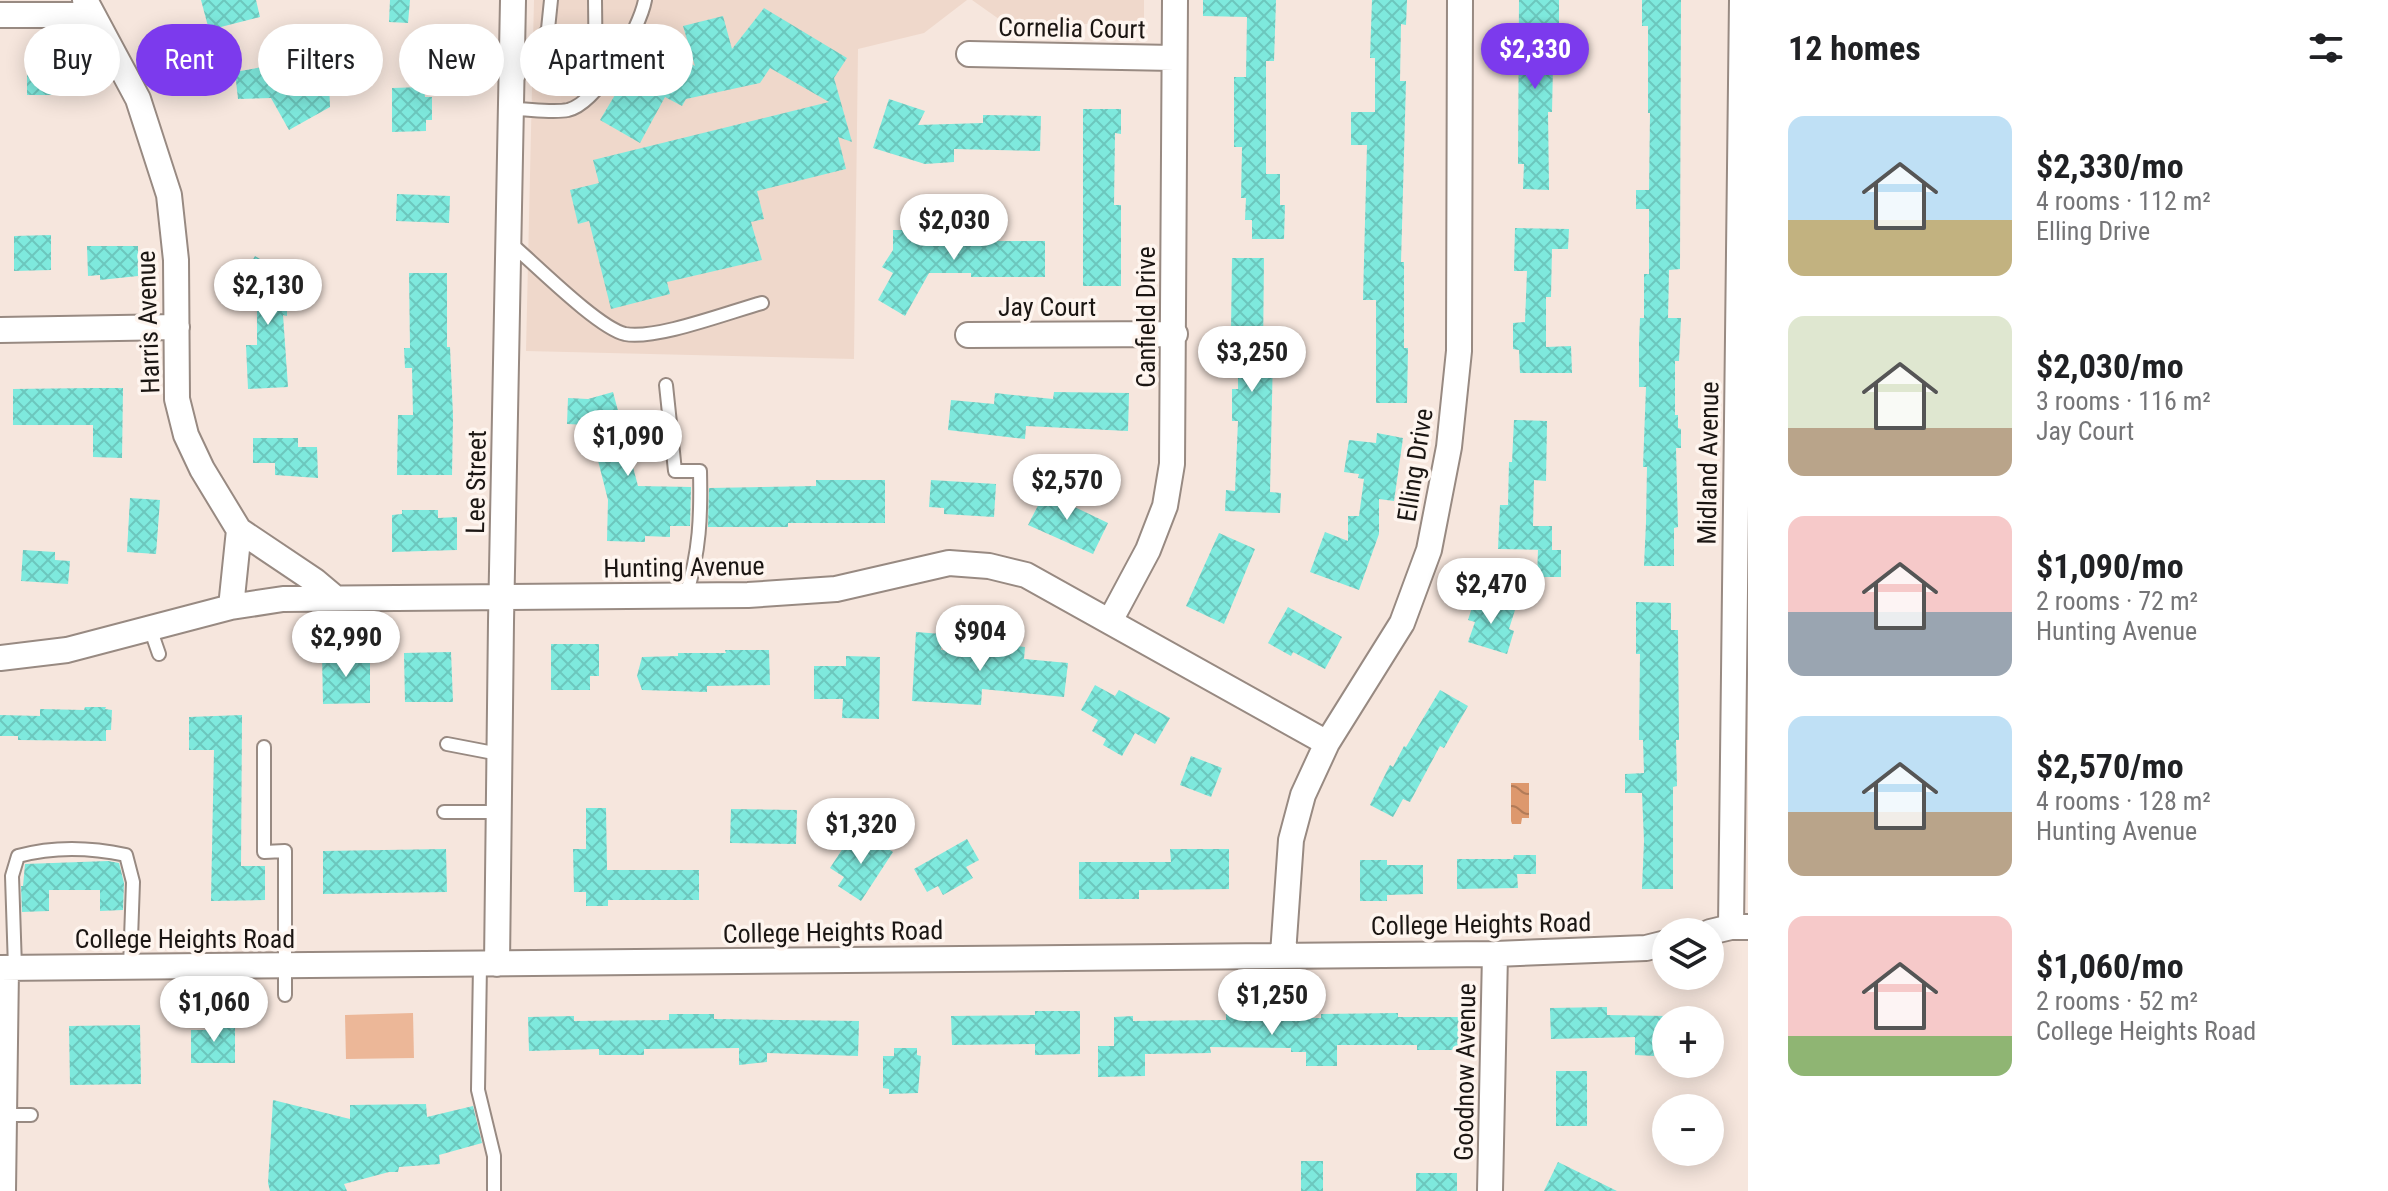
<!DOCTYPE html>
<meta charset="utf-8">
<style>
body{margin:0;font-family:"Roboto Condensed",sans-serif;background:#f6f6f6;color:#202124;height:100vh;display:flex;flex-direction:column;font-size:30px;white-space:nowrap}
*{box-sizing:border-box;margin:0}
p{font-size:26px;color:#757577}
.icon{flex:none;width:44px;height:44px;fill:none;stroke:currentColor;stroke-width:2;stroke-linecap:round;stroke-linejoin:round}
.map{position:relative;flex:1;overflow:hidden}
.side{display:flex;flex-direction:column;background:#fff;width:640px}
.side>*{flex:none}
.banner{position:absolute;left:24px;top:24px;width:760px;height:72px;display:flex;gap:16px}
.buttons{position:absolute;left:1652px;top:918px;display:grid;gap:16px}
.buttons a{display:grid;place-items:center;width:72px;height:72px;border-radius:50%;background:#fff;box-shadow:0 4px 20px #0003;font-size:40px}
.price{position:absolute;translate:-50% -68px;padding:0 18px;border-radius:28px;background:#fff;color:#222;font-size:26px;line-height:52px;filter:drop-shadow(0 2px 4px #0008)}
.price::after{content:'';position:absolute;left:50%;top:48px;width:24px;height:18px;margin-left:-12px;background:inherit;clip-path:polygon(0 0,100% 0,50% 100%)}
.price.selected{background:#7c3aed;color:#fff}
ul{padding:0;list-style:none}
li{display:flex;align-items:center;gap:24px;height:200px;padding:0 40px}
li span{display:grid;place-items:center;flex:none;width:224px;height:160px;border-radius:16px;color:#555}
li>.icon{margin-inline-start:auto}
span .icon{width:96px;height:96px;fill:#fffc;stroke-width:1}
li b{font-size:34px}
h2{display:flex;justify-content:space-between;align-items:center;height:96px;padding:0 40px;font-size:34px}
.chip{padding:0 28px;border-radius:36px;background:#fff;box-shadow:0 4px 20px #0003;font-size:28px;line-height:72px}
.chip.selected{background:#7c3aed;color:#fff}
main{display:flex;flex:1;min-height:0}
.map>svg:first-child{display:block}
.built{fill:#efd8cb}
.pitch{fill:#ecb798}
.water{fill:url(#water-waves)}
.building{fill:url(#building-cross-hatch)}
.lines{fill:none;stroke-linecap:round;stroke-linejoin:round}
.service-casing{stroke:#988a82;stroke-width:16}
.minor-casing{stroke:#988a82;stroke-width:28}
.service{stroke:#fff;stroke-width:12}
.minor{stroke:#fff;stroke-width:24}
.labels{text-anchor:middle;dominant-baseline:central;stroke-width:7;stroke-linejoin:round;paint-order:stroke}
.street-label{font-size:26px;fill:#1b1613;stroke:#fef5ef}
</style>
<main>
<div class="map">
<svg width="1748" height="1191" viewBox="0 0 1748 1191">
<defs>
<pattern id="water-waves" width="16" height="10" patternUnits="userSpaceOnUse" patternTransform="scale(2)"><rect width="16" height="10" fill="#dd986d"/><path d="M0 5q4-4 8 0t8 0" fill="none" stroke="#b27b58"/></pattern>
<pattern id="building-cross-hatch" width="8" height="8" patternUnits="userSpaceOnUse" patternTransform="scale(2)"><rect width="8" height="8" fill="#7ee9dd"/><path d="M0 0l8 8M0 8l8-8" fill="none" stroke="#6cc7bd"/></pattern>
</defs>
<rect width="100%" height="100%" fill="#f6e6dd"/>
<!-- built -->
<path class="built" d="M534,0h433l-43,33 -66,16 -4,310 -328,-8z
M972,0h172v24h-138z"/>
<!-- pitch -->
<path class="pitch" d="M413,1013l1,45 -68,1 -1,-44z"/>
<!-- water -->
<path class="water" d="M1511,783h18v35h-7l-1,6h-9l-1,-3z"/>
<!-- building -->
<path class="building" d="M201,0h55l4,17 -51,13z
M390,0h20l-2,23 -19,-1z
M1203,0h73l-2,61h-8v113h14v31h5l-1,34h-32v-19h-7l1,-22h-5l1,-51h-8v-70h12l1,-60 -44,-1z
M1372,0h35l-1,25 -5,-1 -1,57h6l-5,181h3v86h4l-1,55h-31v-103h-13l4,-155h-16v-33h24v-54h-5z
M1519,0h40v23h-14l-1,42h9l-1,47h-4l1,78 -26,-1 1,-25h-6z
M1642,0h39l-1,269 -11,1 -1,48h13l-2,43h-4v54h3v13l3,1v19h-5l2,79 -4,1v38h-30l2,-43 1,-56h-4l3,-80h-7v-45l1,-24h4v-44h5v-65h-13v-19h13l1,-77h-2v-87h-6z
M764,8l83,50 -13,20 18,64 -14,-5 8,32 -89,22 7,28 -13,3 11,38 -95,22 3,12 -59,15 -22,-88 -11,3 -8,-34 29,-7 -6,-23 236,-58 -59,-34 -10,15 -74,16 -4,7 -17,-9 -25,46 -40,-23 49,-82 46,28 -12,-40 40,-10 9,33z
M306,59h22l2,48 -41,23 -18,-32 -33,1 -3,-27z
M27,71h35v24h-35z
M424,87l1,10h7v23h-6v11l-34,1v-44z
M889,99l36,12 -7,14 65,-2v-8l58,1 -1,35 -86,-2v13l-29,2 -52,-16z
M1083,109h38v25l-6,-1 -1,72h7v81h-38z
M397,194l53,2 -1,27 -53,-2z
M1515,228l54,1 -1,20h-16l-1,48h-5v50l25,-1 1,27h-52l-1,-23 -6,-1v-26l12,-1 2,-51h-13z
M893,230h28l-1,4 32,1v6h93v36h-74v-4h-42l-24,43 -27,-16 15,-27 -11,-6 11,-17z
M51,235v35l-37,1v-35z
M87,246h51v30l-38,4v-5l-12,1z
M255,256l32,19v41l-4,-1 5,72 -40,2 -2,-44h11v-54l-17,-9z
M1232,258h32l-1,95h10l-3,139 11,1 -1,20 -55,-2 1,-21 9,1 3,-70h-6v-32h6v-59h-7z
M409,273h38v74h3l3,69 -1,59h-55l1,-60h15l-1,-47h-7l-1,-20h6z
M93,388h30l-1,70 -29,-1v-32h-80v-36z
M613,392l25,94 53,1 -1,39h-20v11l-25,-1v6l-38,-1 1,-41 -19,-75 -22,-1 1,-26 20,1z
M1054,392l75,1 -1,38 -102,-5 -1,13 -77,-9 3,-30 43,4 1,-11 58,6z
M1514,420l33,1 -1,60 -12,-1 -1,46h19v24l-54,-1 2,-44h8l1,-43h3z
M1377,433l26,5 -9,63 -15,-2v35l-20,56 -49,-18 15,-40 23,9v-25h11l5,-37 -6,-1 1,-4 -15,-2 5,-32 27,3z
M253,438h45v9h19l1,31 -43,-3v-12h-22z
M816,480h69v43h-97v4h-80l1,-39 107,-2z
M931,480l65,4 -2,33 -50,-3v-6l-15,-1z
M1048,486l15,7 -3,7 48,23 -15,31 -65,-29z
M130,498l30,2 -4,54 -29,-2z
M402,510h36v8l19,-1v33l-65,2v-37l10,-1z
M1219,533l36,16 -31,75 -38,-18z
M23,550l32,2v8l15,1 -2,23 -47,-3z
M1538,550h23v27h-24z
M1475,598l40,12 -6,19 5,2 -7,23 -39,-12 7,-20 -7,-2z
M1636,602l35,1v27h7l1,110h-3l1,46 -4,1v102h-31l2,-48 -2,-48h-17v-19l19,-1 -1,-33h-4l1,-86h-4z
M1288,607l54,30 -17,32 -32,-17 -2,4 -23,-13z
M916,632l26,2 -1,16 57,3 1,-9 26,3 -1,12 44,4 -4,34 -82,-8 -1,16 -69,-4z
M551,644h48v32h-9v14h-39z
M725,650h44l1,35 -63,1v6l-65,-2 -5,-14 5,-19 36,-1v-3h48z
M451,652l2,50h-48l-1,-49z
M322,654h48v49l-47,1z
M846,656l34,1 -1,62 -37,-1 1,-19h-29v-33h32z
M1095,685l20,11 4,-6 51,28 -15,26 -20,-11 -13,23 -19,-11 3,-6 -14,-8 6,-11 -17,-10z
M1440,690l28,16 -24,42 -4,-2 -30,56 -7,-3 -10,18 -23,-12 20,-40 3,2 11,-21 2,1z
M85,707h21l-1,2 7,1 -1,20h-5v11l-88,-1v-4h-18v-21l40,1v-7l44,1z
M242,715l-1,151h24v34l-54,1 3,-151h-25v-33z
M1191,756l31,12 -11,29 -31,-12z
M586,808h20l1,62h92v30h-91v6h-22v-14h-12l-1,-43h13z
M731,809l66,1 -1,34 -66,-1z
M868,836l25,16 -32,49 -23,-15 6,-9 -14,-9 17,-26 12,8z
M967,839l12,21 -13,7 7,11 -30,17 -5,-9 -11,6 -13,-23z
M446,849l1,43 -124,2v-43z
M1170,849h59v40l-90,1v9h-60v-37h92z
M1514,855h22v19h-19l1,14 -61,1v-30h56z
M1360,860h27v5h36v29l-36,1v6h-27z
M108,861l11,2 5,20 -1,27 -23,1v-21h-51v21l-27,1 -1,-26h2l2,-22z
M1607,1007v8l59,1v32h-12v8l-19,-1v-18l-84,2 -1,-31z
M1035,1011h45v43l-45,1v-11l-83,1 -1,-29 84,-1z
M1398,1013v4h65l-2,33h-44v-5h-80v21h-31v-14h-15v-4l-81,-1 1,6 -66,1v22l-47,1v-31h16v-29l19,-1v5l93,-1v-6h50v4h45v-4z
M669,1014h45v5l145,2 -1,35 -91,-3v9l-28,3v-17l-95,1v6h-45v-6l-70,2 -1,-34 46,-1v5l95,-1z
M217,1021h18v42h-44v-33h27z
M140,1025l1,59 -71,1 -1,-59z
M894,1048h23v7l4,1 -3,37 -29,1v-5l-6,-1v-32h11z
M1556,1071h31v55h-31z
M273,1100l77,19v-14l76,-1 1,13 46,-11 9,37 -43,12 1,9 -41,3 -1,5h-9l-45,12 3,7h-77l-2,-8z
M1301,1161h22v30h-22z
M1558,1162l59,29h-73z
M1416,1173h41v18h-41z"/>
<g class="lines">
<defs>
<path id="service" d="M595,0l1,90
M516,80l32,-51 3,-29
M512,109c17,0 40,4 56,1 30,-7 72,-82 77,-110
M509,242c25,21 89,86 116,92 31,6 104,-22 137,-31
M666,385l9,86h25c1,44 0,81 -14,124
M150,628l9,26
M447,744l52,10
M264,747v105l21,-1v144
M444,812h54
M480,965l-2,125 16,66v35
M15,968l-3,-92 6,-20c36,-10 71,-9 108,-1l7,27 -3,85
M4,1115h27"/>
<path id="minor" d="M85,0l53,99 31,96 7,65 1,139 9,36 16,34 37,61 76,51 19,16
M0,15h92
M969,54l205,4
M0,330l177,-3
M968,335l207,-1
M231,607l8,-77
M1110,621l38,-71 17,-44 7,-42 3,-464
M0,658l67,-8 164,-43 52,-8 465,-4 88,-6 113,-26 40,3 37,9 301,168
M1731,927l11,-927
M1710,932l21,-5h17
M1283,954l8,-114 12,-45 24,-52 75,-120 27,-73 20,-103 10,-96 1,-351
M497,964l4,-342 12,-622
M0,968l1495,-14 151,-6 20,-5
M3,1191l3,-223
M1490,1191l5,-237"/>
</defs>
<!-- service casing -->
<use href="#service" class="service-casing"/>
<!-- minor casing -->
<use href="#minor" class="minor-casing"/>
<!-- service -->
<use href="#service" class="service"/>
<!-- minor -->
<use href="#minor" class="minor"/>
</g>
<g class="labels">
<!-- street labels -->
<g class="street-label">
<text transform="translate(1072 28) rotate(1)">Cornelia Court</text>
<text x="1047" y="307">Jay Court</text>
<text transform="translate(1146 317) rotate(-90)">Canfield Drive</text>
<text transform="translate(148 322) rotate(-92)">Harris Avenue</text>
<text transform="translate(1708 463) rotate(-89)">Midland Avenue</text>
<text transform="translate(1415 465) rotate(-81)">Elling Drive</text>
<text transform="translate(476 482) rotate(-89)">Lee Street</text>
<text transform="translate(684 567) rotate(-1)">Hunting Avenue</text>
<text transform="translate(1481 924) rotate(-1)">College Heights Road</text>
<text transform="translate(833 932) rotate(-1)">College Heights Road</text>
<text x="185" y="939">College Heights Road</text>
<text transform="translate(1465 1072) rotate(-89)">Goodnow Avenue</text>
</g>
</g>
</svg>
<div class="buttons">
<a><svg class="icon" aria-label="layers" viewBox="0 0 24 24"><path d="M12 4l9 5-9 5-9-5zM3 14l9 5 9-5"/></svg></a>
<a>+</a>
<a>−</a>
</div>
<b class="price selected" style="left:1535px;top:91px">$2,330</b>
<b class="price" style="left:954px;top:262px">$2,030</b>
<b class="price" style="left:268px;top:327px">$2,130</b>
<b class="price" style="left:1252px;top:394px">$3,250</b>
<b class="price" style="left:628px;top:478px">$1,090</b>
<b class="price" style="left:1067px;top:522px">$2,570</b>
<b class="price" style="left:1491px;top:626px">$2,470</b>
<b class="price" style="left:980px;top:673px">$904</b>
<b class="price" style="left:346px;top:679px">$2,990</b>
<b class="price" style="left:861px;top:866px">$1,320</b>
<b class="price" style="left:1272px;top:1037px">$1,250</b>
<b class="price" style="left:214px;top:1044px">$1,060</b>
<div class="banner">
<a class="chip">Buy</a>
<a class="chip selected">Rent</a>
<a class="chip">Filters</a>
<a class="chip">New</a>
<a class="chip">Apartment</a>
</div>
</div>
<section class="side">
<h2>12 homes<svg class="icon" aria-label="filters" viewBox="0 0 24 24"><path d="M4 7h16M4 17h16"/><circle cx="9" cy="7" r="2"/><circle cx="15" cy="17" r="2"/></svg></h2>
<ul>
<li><span style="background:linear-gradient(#bfe0f5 65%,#c2b280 0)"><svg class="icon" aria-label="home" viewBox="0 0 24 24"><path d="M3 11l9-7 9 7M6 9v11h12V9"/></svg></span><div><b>$2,330/mo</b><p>4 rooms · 112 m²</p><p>Elling Drive</p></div></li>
<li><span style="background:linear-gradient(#dfe7d0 70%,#b9a48a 0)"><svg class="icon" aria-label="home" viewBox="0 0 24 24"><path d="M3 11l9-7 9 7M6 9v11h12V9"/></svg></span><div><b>$2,030/mo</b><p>3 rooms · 116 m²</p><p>Jay Court</p></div></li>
<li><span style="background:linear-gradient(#f6c9c9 60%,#9aa5b1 0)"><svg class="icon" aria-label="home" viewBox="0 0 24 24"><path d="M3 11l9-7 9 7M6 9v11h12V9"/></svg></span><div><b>$1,090/mo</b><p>2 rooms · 72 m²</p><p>Hunting Avenue</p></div></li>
<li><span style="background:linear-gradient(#bfe0f5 60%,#b9a48a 0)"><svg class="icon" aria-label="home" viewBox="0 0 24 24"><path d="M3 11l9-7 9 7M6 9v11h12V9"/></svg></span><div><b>$2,570/mo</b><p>4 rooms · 128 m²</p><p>Hunting Avenue</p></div></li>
<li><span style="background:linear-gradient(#f6c9c9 75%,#8fb573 0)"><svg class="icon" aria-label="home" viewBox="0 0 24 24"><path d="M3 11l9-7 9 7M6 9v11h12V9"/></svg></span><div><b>$1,060/mo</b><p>2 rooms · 52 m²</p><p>College Heights Road</p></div></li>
</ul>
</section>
</main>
